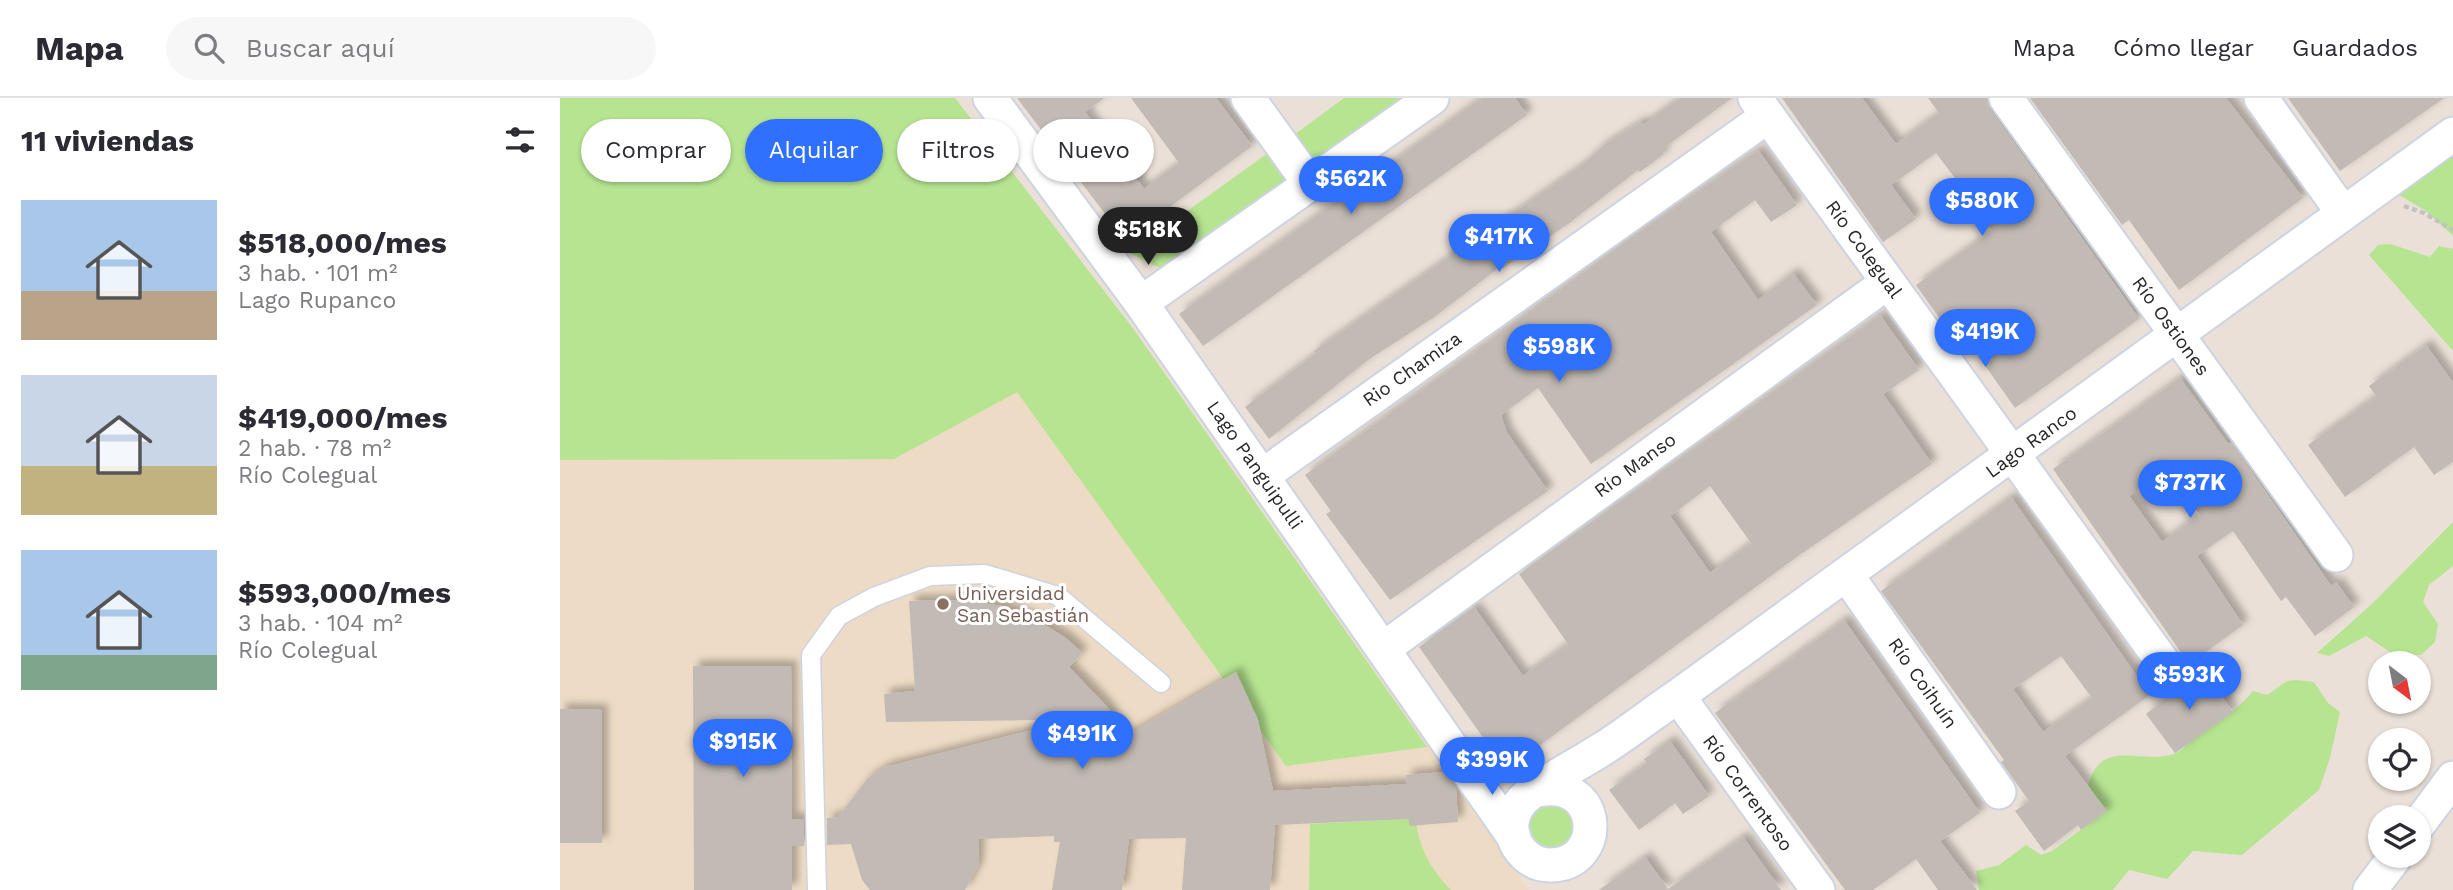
<!DOCTYPE html>
<html lang="es">
<meta charset="utf-8">
<style>
body{margin:0;font-family:"Work Sans",sans-serif;background:#f7f7f7;color:#2b2b33;height:100vh;display:flex;flex-direction:column;font-size:26px;white-space:nowrap}
*{box-sizing:border-box;margin:0}
p{font-size:23px;color:#7c7c81}
.icon{flex:none;width:38px;height:38px;fill:none;stroke:currentColor;stroke-width:2;stroke-linecap:round;stroke-linejoin:round}
.map{position:relative;flex:1;overflow:hidden}
.details{display:flex;flex-direction:column;background:#fff;width:560px}
.details>*{flex:none}
.guide{position:absolute;left:21px;top:21px;width:665px;height:63px;display:flex;gap:14px}
.needle{width:46px;rotate:148deg}
.controls{position:absolute;left:1808px;top:553px;display:grid;gap:14px}
.controls a{display:grid;place-items:center;width:63px;height:63px;border-radius:50%;background:#fff;box-shadow:0 2px 5px #0004;font-size:35px}
.price{position:absolute;translate:-50% -60px;padding:0 16px;border-radius:24px;background:#2f70ff;color:#fff;font-size:23px;line-height:46px;filter:drop-shadow(0 2px 4px #0008)}
.price::after{content:'';position:absolute;left:50%;top:42px;width:21px;height:16px;margin-left:-10px;background:inherit;clip-path:polygon(0 0,100% 0,50% 100%)}
.price.active{background:#222;color:#fff}
ul{padding:0;list-style:none}
li{display:flex;align-items:center;gap:21px;height:175px;padding:0 21px}
li span{display:grid;place-items:center;flex:none;width:196px;height:140px;border-radius:0px;color:#555}
li>.icon{margin-inline-start:auto}
span .icon{width:84px;height:84px;fill:#fffc;stroke-width:1}
li b{font-size:30px}
h2{display:flex;justify-content:space-between;align-items:center;height:84px;padding:0 21px;font-size:30px}
.tag{padding:0 24px;border-radius:32px;background:#fff;box-shadow:0 2px 5px #0004;font-size:24px;line-height:63px}
.tag.active{background:#2f70ff;color:#fff}
header{display:flex;align-items:center;gap:42px;box-sizing:border-box;height:98px;padding:0 35px;background:#fff;border-bottom:2px solid #e1e1e2}
header strong{font-size:33px}
nav{display:flex;gap:38px;margin-inline-start:auto;font-size:24px}
.search{width:490px;height:63px;background:#f7f7f7;display:flex;align-items:center;gap:18px;box-sizing:border-box;padding:0 24px;border-radius:38px;color:#7c7c81;font-size:26px}
main{display:flex;flex:1;min-height:0}
.map>svg:first-child{display:block}
.education{fill:#eddbc5}
.green{fill:#b7e491}
.building{fill:#c2bab4;fill-rule:evenodd;filter:url(#shadow)}
.lines{fill:none;stroke-linecap:round;stroke-linejoin:round}
.service-casing{stroke:#ccd3e1;stroke-width:21}
.minor-casing{stroke:#ccd3e1;stroke-width:37}
.path{stroke:#c3c3c3;stroke-width:4.5;stroke-dasharray:5 3.5;stroke-linecap:butt}
.service{stroke:#fff;stroke-width:18}
.minor{stroke:#fff;stroke-width:33}
.education-dot{fill:#8d6e63;stroke:#fff;stroke-width:2.5}
.labels{text-anchor:middle;dominant-baseline:central;stroke-width:6;stroke-linejoin:round;paint-order:stroke}
.street-label{font-size:19px;fill:#272727;stroke:#fff}
.education-label{font-size:19px;fill:#785e54;stroke:#fff;text-anchor:start}
</style>
<header>
<strong>Mapa</strong>
<div class="search"><svg class="icon" aria-label="search" viewBox="0 0 24 24"><circle cx="10" cy="10" r="6"/><path d="M15 15l6 6"/></svg>Buscar aquí</div>
<nav><a>Mapa</a><a>Cómo llegar</a><a>Guardados</a></nav>
</header>
<main>
<section class="details">
<h2>11 viviendas<svg class="icon" aria-label="filters" viewBox="0 0 24 24"><path d="M4 7h16M4 17h16"/><circle cx="9" cy="7" r="2"/><circle cx="15" cy="17" r="2"/></svg></h2>
<ul>
<li><span style="background:linear-gradient(#a9c7e8 65%,#b9a48a 0)"><svg class="icon" aria-label="home" viewBox="0 0 24 24"><path d="M3 11l9-7 9 7M6 9v11h12V9"/></svg></span><div><b>$518,000/mes</b><p>3 hab. · 101 m²</p><p>Lago Rupanco</p></div></li>
<li><span style="background:linear-gradient(#c9d6e8 65%,#c2b280 0)"><svg class="icon" aria-label="home" viewBox="0 0 24 24"><path d="M3 11l9-7 9 7M6 9v11h12V9"/></svg></span><div><b>$419,000/mes</b><p>2 hab. · 78 m²</p><p>Río Colegual</p></div></li>
<li><span style="background:linear-gradient(#a9c7e8 75%,#7fa58c 0)"><svg class="icon" aria-label="home" viewBox="0 0 24 24"><path d="M3 11l9-7 9 7M6 9v11h12V9"/></svg></span><div><b>$593,000/mes</b><p>3 hab. · 104 m²</p><p>Río Colegual</p></div></li>
</ul>
</section>
<div class="map">
<svg width="1893" height="792" viewBox="0 0 1893 792">
<defs>
<filter id="shadow"><feDropShadow dx="6" dy="-6" stdDeviation="3.5" flood-color="#0004"/></filter>
</defs>
<rect width="100%" height="100%" fill="#eae0d7"/>
<!-- education -->
<path class="education" d="M572,229l397,563h-969v-430l334,-1z"/>
<!-- green -->
<path class="green" d="M0,0h395l177,229 295,420 -141,19 -269,-374 -123,67 -334,1z
M784,0h78l-105,70 -30,-28z
M716,49l20,36 -126,86 -10,-1 -31,-15z
M1893,55v83l-27,-25 -30,-18z
M1830,146l40,13 9,-11 14,3v102l-84,-96 9,-10z
M1893,424v44l-24,19 -6,17 15,22 -3,18 -14,13 -28,-1 -27,-18 -37,20 -12,-3 56,-50z
M1736,582l18,2 14,21 12,9 -10,46 -11,32 -77,65 -49,-4 -26,28 -38,-9 -16,20h-134l-3,-19 23,-6 27,-20 15,10 11,-4 54,-40 -18,-25c13,-51 56,-19 88,-33 8,-4 14,-12 22,-17 20,-14 39,-25 55,-45l14,4 20,-14z
M1007,705l10,32 -17,17 -27,-5 -8,-28 9,-14z
M849,721v6h7c5,26 16,46 35,65h-142l1,-66z"/>
<!-- building -->
<path class="building" d="M457,0h87l-19,14 59,77 35,-26 -48,-65h85l36,48 -127,94z
M922,0h33l12,17 -324,231 -24,-32z
M1120,0h52l-71,52 3,4 -24,18 -2,-2 -70,54 -65,44 -2,-2 -68,52 -65,42 -99,79 -24,-32 70,-53 -1,-3 128,-89 23,-20 2,3 114,-79 23,-21 37,-23 2,3z
M1222,0h80l34,46 43,-31 -11,-15h59l3,11 149,210 -124,89 -48,-68 -8,6 -43,-61 76,-54 -31,-45 -25,-33 -45,32 25,34 -33,23z
M1470,0h196l77,100 -124,92 -50,-70 -7,5z
M1728,0h156l-104,73z
M1198,52l39,55 -26,17 -16,-22 -44,32 47,68 35,-27 24,32 -226,159 -53,-76 -37,27 6,18 41,58 -158,109 -64,-86 5,-3 -26,-36 323,-235z
M1320,217l39,55 -36,24 49,70 -134,92 -292,214 -87,-123 55,-40 49,69 45,-32 -49,-70zM1150,388l41,57 -41,30 -40,-57z
M1866,247l27,38v79l-19,13 -20,-28 -69,50 -37,-52 68,-49 -7,-10z
M1620,280l48,66 3,-2 100,144 5,-4 18,25 -39,29 -29,-39 -5,4 -48,-70 -36,25 46,69 -54,39 -136,-195zM1607,371l33,46 -38,27 -33,-46z
M1451,399l139,198 -85,61 42,55 -26,19 -3,-5 -34,26 -29,-40 14,-10 -28,-39 3,-2 -123,-169zM1501,558l31,42 -49,34 -30,-43z
M403,502l39,6 36,15 28,17 16,15 -13,14 39,41 16,29 112,-65 22,48 15,71 134,-7 -1,-9 39,-3 11,16 2,34 -49,4v-7l-134,6 -5,65h-88l4,-52 -57,1 -7,51h-70l8,-48h-6v-6l-75,3 -1,27 -13,24h-95l-8,-10 -11,-36 -24,1v-27l11,-1 30,-39 18,-11 154,-39 -1,-8 -153,2 -2,-28 31,-3 -6,-90z
M1284,522l136,193 -40,28 37,49h-39l-22,-31 -43,31h-28l-130,-177z
M133,568h98l1,153h12v27h-12v44h-98z
M1643,573l30,41 -58,41 -29,-39z
M0,611l42,1v133h-42z
M1110,643l39,55 -26,18 -8,-11 -36,27 -30,-40 38,-27 -3,-4z
M1183,739l38,53h-182l46,-33 23,32z"/>
<g class="lines">
<defs>
<path id="service" d="M257,792l-6,-235 28,-39 35,-19 56,-21 55,-2 73,22 103,87"/>
<path id="minor" d="M430,0l151,205 373,534
M688,0l62,86
M1195,0l415,574
M1446,0l330,457
M1701,0l82,115
M581,205l291,-205
M702,378l506,-360
M1286,476l153,218
M823,551l505,-367
M1118,598l140,194
M978,692c65,-13 69,75 12,75 -8,0 -17,-3 -24,-9 -9,-8 -15,-20 -14,-33 1,-10 7,-21 15,-27 24,-18 52,-32 77,-48 25,-16 49,-35 74,-52l775,-562
M1858,727l35,-47
M1810,792l26,-34"/>
</defs>
<!-- service casing -->
<use href="#service" class="service-casing"/>
<!-- minor casing -->
<use href="#minor" class="minor-casing"/>
<!-- path -->
<path class="path" d="M1844,108l20,7 29,17"/>
<!-- service -->
<use href="#service" class="service"/>
<!-- minor -->
<use href="#minor" class="minor"/>
</g>
<!-- markers -->
<circle class="education-dot" cx="383" cy="506" r="7"/>
<g class="labels">
<!-- street labels -->
<g class="street-label">
<text transform="translate(1304 151) rotate(54)">Río Colegual</text>
<text transform="translate(1611 228) rotate(54)">Río Ostiones</text>
<text transform="translate(852 271) rotate(-35)">Rio Chamiza</text>
<text transform="translate(1471 344) rotate(-36)">Lago Ranco</text>
<text transform="translate(695 367) rotate(55)">Lago Panguipulli</text>
<text transform="translate(1075 367) rotate(-36)">Río Manso</text>
<text transform="translate(1363 585) rotate(55)">Río Coihuín</text>
<text transform="translate(1188 695) rotate(54)">Río Correntoso</text>
</g>
<!-- education labels -->
<g class="education-label">
<text x="397" y="495">Universidad<tspan x="397" dy="22">San Sebastián</tspan></text>
</g>
</g>
</svg>
<div class="controls">
<a><svg class="needle" viewBox="-14 -14 28 28"><path d="M0-13l5 13h-10z" fill="#e53935"/><path d="M0 13l5-13h-10z" fill="#7c7c81"/></svg></a>
<a><svg class="icon" aria-label="locate" viewBox="0 0 24 24"><circle cx="12" cy="12" r="6"/><path d="M12 2v4M12 18v4M2 12h4M18 12h4"/></svg></a>
<a><svg class="icon" aria-label="layers" viewBox="0 0 24 24"><path d="M12 4l9 5-9 5-9-5zM3 14l9 5 9-5"/></svg></a>
</div>
<b class="price" style="left:791px;top:118px">$562K</b>
<b class="price" style="left:1422px;top:140px">$580K</b>
<b class="price active" style="left:588px;top:169px">$518K</b>
<b class="price" style="left:939px;top:176px">$417K</b>
<b class="price" style="left:1425px;top:271px">$419K</b>
<b class="price" style="left:999px;top:286px">$598K</b>
<b class="price" style="left:1630px;top:422px">$737K</b>
<b class="price" style="left:1629px;top:614px">$593K</b>
<b class="price" style="left:522px;top:673px">$491K</b>
<b class="price" style="left:183px;top:681px">$915K</b>
<b class="price" style="left:932px;top:699px">$399K</b>
<div class="guide">
<a class="tag">Comprar</a>
<a class="tag active">Alquilar</a>
<a class="tag">Filtros</a>
<a class="tag">Nuevo</a>
</div>
</div>
</main>
